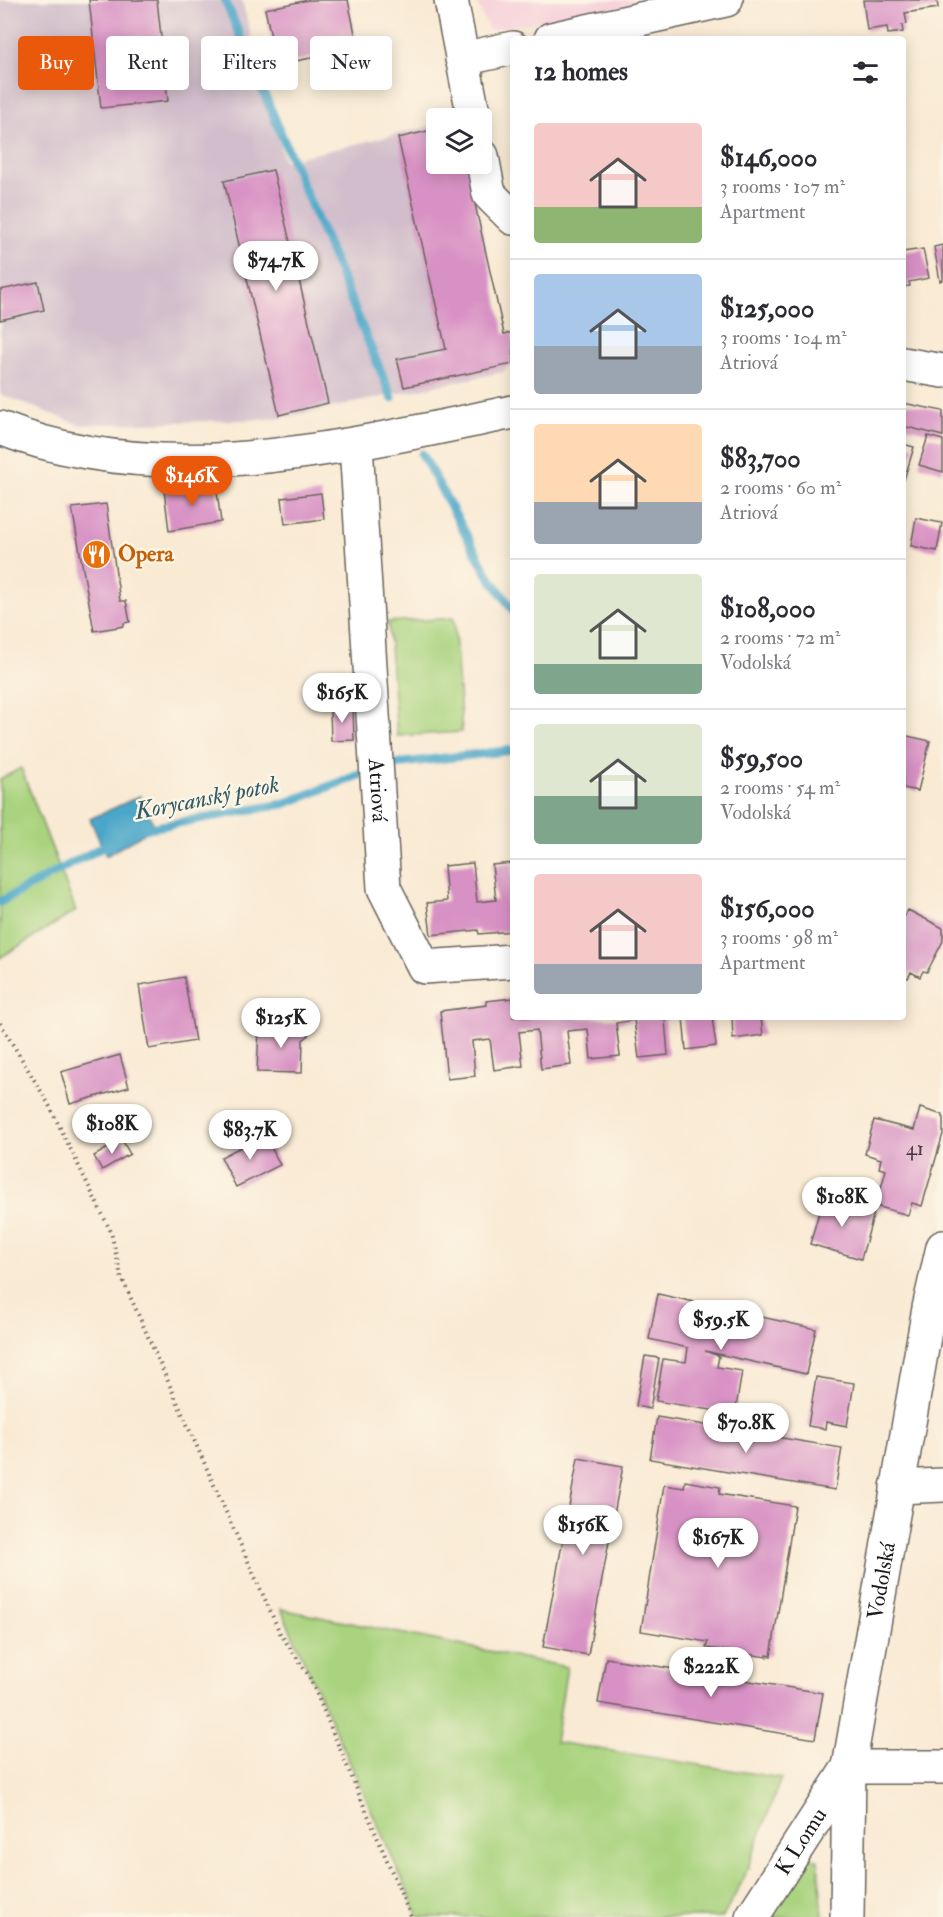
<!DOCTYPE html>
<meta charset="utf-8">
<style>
body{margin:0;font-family:"IM FELL Double Pica",serif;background:#f2f2f3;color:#2b2b33;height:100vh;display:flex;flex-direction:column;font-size:22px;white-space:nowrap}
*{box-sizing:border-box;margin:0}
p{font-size:20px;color:#7c7c81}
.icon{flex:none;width:33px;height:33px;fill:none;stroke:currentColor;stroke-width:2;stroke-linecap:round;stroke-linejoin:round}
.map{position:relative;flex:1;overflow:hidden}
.panel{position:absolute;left:510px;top:36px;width:396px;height:984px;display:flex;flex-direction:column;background:#fff;border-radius:6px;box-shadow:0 3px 15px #0003}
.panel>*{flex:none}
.hud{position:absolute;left:18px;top:36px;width:402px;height:54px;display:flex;gap:12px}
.controls{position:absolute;left:426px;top:108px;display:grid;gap:12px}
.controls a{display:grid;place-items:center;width:66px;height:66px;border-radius:6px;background:#fff;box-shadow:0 3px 15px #0003;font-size:30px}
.price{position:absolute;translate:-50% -51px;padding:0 14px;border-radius:21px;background:#fff;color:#222;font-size:20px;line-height:39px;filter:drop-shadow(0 2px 3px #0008)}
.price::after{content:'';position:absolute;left:50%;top:36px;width:18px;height:14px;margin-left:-9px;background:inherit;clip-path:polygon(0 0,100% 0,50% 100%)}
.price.on{background:#ea580c;color:#fff}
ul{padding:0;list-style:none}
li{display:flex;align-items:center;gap:18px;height:150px;padding:0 24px}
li+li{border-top:2px solid #e1e1e2}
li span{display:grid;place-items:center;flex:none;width:168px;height:120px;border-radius:6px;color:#555}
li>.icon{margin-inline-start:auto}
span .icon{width:72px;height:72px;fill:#fffc;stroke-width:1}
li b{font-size:26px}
h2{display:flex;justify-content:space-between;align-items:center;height:72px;padding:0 24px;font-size:26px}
.tag{padding:0 21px;border-radius:6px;background:#fff;box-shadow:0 3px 15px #0003;font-size:21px;line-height:54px}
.tag.on{background:#ea580c;color:#fff}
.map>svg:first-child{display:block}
.built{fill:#f6cfd9}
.industrial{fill:#d1bdcb}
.green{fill:#a9d37e;stroke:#62784d;stroke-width:1.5}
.water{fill:#4ba7c9;stroke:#346272;stroke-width:1.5}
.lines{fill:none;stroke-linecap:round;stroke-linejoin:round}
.stream{stroke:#4ba7c9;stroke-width:9}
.building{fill:#d891c4}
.minor-casing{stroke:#69645c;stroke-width:36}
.path{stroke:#69645c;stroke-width:4;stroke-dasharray:1.5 4.5;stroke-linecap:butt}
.minor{stroke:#fff;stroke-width:33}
.labels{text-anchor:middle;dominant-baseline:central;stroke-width:5;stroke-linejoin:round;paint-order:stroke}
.number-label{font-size:20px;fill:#4b3946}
.food-label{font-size:22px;font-weight:bold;fill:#c56008;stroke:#fcf5e5;text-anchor:start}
.street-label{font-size:22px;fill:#1c1c1c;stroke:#fcf5e5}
.water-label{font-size:24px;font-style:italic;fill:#315b6a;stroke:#fcf5e5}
</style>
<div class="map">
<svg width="943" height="1917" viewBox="0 0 943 1917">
<rect width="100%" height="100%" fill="#fcf5e5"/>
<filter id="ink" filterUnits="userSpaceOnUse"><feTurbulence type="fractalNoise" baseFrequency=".0167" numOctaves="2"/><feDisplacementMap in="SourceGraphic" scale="12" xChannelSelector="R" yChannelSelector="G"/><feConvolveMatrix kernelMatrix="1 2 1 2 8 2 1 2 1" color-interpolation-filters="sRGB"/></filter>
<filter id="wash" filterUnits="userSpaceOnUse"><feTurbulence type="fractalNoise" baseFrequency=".008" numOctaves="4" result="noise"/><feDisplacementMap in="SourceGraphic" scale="24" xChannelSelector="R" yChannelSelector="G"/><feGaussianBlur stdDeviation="1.35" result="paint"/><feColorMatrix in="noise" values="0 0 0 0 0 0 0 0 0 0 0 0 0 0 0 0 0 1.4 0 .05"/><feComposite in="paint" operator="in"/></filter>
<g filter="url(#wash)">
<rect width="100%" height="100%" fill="#f9ead4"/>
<!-- built -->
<path class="built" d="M475,0h190l-176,30z"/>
<!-- industrial -->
<path class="industrial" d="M0,0h242l42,161 152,-36v39h32l43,200 -8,8 -227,47 -196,6 -80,-31z"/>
<!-- green -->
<path class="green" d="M454,618l8,114 -65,4 -9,-114z
M21,768l55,143 -76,47v-179z
M281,1609l286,58 -12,75 226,36 -37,100 -21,39h-304z
M802,1856l16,4 5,57h-54z"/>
<!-- water -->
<path class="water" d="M140,796l15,31 -49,29 -16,-37z"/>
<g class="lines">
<!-- stream -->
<path class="stream" d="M225,0l167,398
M422,454l65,119 26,37
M386,765l127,-15
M144,829l139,-25 79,-30
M0,902l112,-60"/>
</g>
<g id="blocks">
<!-- building -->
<path class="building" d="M89,0h68l11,101 -67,7z
M308,0h40l10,48 -81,17 -12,-56z
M863,0h74l1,8 -33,5 2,11 -5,1 1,7 -15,2 -1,-7 -20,3z
M436,129v35h30l38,170 9,-2v32l-109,23 -7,-28 49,-10 -48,-211z
M273,170l55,233 -49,12 -55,-234z
M943,245v35l-3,1 -6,-34z
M923,249l6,29 -20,4 1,4 -7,1v-35z
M38,282l6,28 -44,10v-30z
M903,403l40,8v25l-40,-10z
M928,436l15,4v32l-24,-7z
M903,444l11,3 -10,33h-1z
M216,484l5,38 -52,9 -5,-41z
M321,493l3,26 -39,5 -3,-26z
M106,504l14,97h6l4,21 -6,1v3l-30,5 -22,-123z
M916,518l26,5 -5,28 -26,-5z
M353,708l1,32 -23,1 -1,-32z
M903,735l27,6 -12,50 -15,-3z
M473,863l4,39 19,-2 -4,-35 21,-2v68l-34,3 -1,-4 -47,5 -4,-32 20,-2 -3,-35z
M908,910l35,18v13l-16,31 -4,-1 -3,6 -9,-5 -3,6 -5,-2v-57z
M184,977l11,64 -46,8 -10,-64z
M513,998v19l166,2 -14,1 3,35 -29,3 -5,-38 -18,3 4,33 -29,3 -3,-30 -21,2 4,34 -30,4 -4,-39 -18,2 4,34 -29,4 -4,-31 -18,2 3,35 -28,3 -7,-68 47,-6 -1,-4z
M683,1017h29l4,29 -30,4z
M732,1017h29l2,18 -30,4z
M296,1023h7l5,6v7l-5,4 -1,33 -45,-1 2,-45 32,1z
M120,1055l9,32 -59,17 -9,-32z
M920,1108l23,7v19l-21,72 -10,-3 -4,12 -32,-9 10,-36 -7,-2 2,-9 -16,-5 9,-34 40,10z
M265,1135l15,30 -44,22 -15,-30z
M122,1140l8,14 -28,16 -8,-14z
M823,1198l51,15 -13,46 -51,-15z
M658,1294l158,35 -10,45 -101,-23 14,5 -2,11 25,4 -7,43 -79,-13 7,-42 23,3 2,-14 -39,-9z
M645,1356l14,2 -9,51 -14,-3z
M816,1377l38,6 -7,43 -21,-4 -1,7 -17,-3z
M657,1417l185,31 -7,42 -185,-31z
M578,1458l45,8 -35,189 -45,-8z
M685,1481l35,6 -1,7 76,12 -24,150 -4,-1v2l-61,-9 2,-6 -67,-11 23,-146 20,3z
M606,1658l217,35 -8,46 -217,-36z"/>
</g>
</g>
<g filter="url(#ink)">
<use href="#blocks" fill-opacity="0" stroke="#69645c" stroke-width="1.5"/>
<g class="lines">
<defs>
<g id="minor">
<path d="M451,0l23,118"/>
<path d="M551,39l175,-39"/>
<path d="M462,59l51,-11"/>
<path d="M482,156l7,38 24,24"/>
<path d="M903,364l40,7"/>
<path d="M0,428c165,65 346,18 513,-16"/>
<path id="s1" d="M356,445l28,443 40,79 89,-6"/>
<path d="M897,1487l46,-2"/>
<path d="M849,1767h94"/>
<path id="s2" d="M752,1917l97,-150"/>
<path id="s3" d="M847,1917l2,-150 80,-459 14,-61"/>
</g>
</defs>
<!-- minor casing -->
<use href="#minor" class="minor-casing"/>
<!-- path -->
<path class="path" d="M0,1023l48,80 63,129 10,44 159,357 29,43 102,241"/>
<!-- minor -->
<use href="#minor" class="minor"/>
</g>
</g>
<!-- icons -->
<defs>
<symbol id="restaurant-disc" viewBox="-11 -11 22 22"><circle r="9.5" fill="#e8710a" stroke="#fcf5e5"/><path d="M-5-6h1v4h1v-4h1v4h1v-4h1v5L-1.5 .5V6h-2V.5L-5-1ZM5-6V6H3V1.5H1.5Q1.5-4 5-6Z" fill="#fff"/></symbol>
</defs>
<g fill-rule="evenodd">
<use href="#restaurant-disc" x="80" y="538" width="33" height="33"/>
</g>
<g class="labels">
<!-- number labels -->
<g class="number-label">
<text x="915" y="1148">41</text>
</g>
<!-- food labels -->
<g class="food-label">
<text x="118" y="554">Opera</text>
</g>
<!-- street labels -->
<g class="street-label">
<text stroke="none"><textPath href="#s1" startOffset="346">Atriová</textPath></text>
<text stroke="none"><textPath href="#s3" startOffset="339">Vodolská</textPath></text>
<text stroke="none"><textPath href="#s2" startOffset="90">K Lomu</textPath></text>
</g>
<!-- water labels -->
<g class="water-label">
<text transform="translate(207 798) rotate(-11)">Korycanský potok</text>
</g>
</g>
</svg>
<div class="controls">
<a><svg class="icon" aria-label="layers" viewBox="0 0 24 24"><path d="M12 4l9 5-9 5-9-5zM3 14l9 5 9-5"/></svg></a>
</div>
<b class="price" style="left:276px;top:292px">$74.7K</b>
<b class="price on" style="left:192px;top:507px">$146K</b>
<b class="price" style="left:342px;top:724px">$165K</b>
<b class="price" style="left:281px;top:1049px">$125K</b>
<b class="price" style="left:112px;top:1155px">$108K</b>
<b class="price" style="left:250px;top:1161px">$83.7K</b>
<b class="price" style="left:842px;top:1228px">$108K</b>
<b class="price" style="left:721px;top:1351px">$59.5K</b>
<b class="price" style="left:746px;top:1454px">$70.8K</b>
<b class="price" style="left:583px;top:1556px">$156K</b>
<b class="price" style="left:718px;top:1569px">$167K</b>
<b class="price" style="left:711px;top:1698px">$222K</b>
<div class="hud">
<a class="tag on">Buy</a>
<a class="tag">Rent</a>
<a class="tag">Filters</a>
<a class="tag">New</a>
</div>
<section class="panel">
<h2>12 homes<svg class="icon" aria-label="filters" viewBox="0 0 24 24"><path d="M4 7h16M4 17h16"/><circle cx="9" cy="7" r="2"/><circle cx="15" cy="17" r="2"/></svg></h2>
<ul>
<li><span style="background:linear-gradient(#f6c9c9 70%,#8fb573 0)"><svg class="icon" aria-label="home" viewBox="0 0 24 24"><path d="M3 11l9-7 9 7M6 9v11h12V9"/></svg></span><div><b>$146,000</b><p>3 rooms · 107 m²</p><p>Apartment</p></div></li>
<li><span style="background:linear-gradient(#a9c7e8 60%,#9aa5b1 0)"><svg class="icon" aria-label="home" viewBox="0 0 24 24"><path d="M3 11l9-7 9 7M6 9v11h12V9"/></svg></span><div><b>$125,000</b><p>3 rooms · 104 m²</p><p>Atriová</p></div></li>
<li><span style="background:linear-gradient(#ffd9b3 65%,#9aa5b1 0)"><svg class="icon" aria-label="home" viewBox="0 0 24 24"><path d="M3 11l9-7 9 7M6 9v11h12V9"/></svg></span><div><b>$83,700</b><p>2 rooms · 60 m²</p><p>Atriová</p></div></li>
<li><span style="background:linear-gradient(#dfe7d0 75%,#7fa58c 0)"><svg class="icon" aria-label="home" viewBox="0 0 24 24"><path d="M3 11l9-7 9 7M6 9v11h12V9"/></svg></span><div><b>$108,000</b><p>2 rooms · 72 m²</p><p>Vodolská</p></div></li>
<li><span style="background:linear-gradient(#dfe7d0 60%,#7fa58c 0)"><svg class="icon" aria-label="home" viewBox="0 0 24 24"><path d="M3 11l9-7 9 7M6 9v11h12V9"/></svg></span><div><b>$59,500</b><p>2 rooms · 54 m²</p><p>Vodolská</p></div></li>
<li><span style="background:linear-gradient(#f6c9c9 75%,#9aa5b1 0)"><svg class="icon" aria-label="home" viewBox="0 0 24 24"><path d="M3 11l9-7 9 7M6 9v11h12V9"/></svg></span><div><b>$156,000</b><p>3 rooms · 98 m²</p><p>Apartment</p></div></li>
</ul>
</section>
</div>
